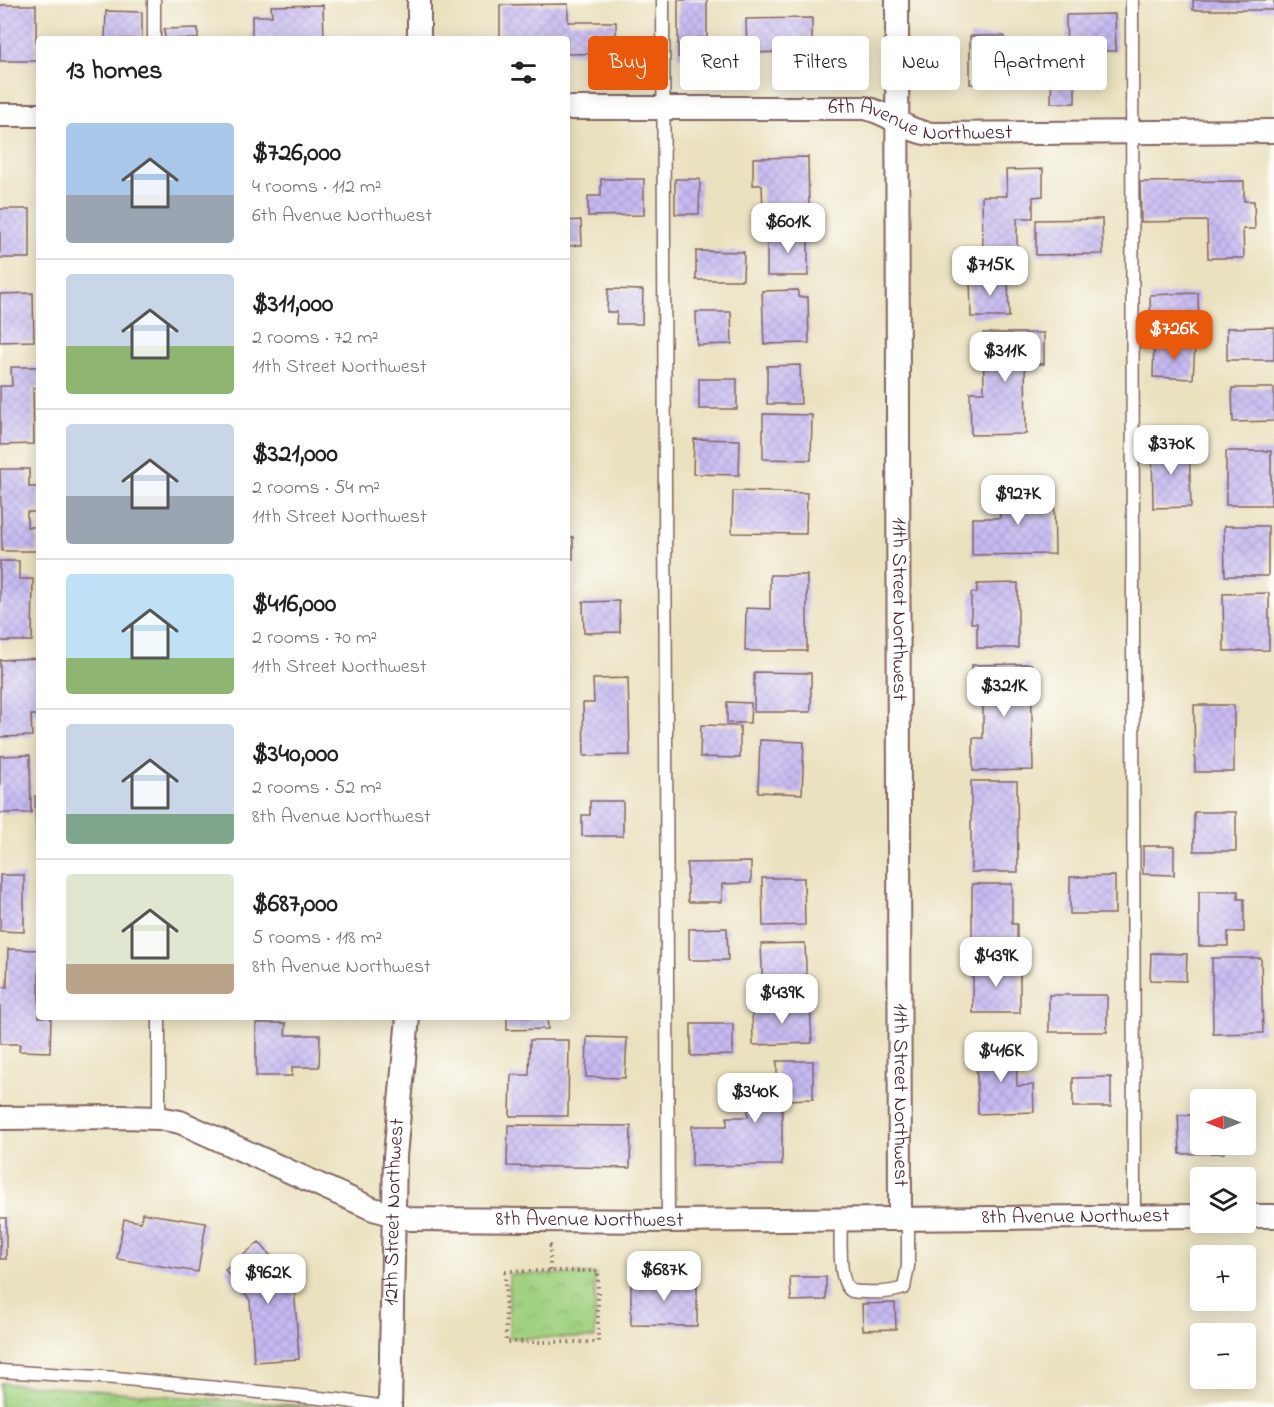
<!DOCTYPE html>
<meta charset="utf-8">
<style>
body{margin:0;font-family:"Indie Flower",sans-serif;background:#f2f2f2;color:#222;height:100vh;display:flex;flex-direction:column;font-size:22px;white-space:nowrap}
*{box-sizing:border-box;margin:0}
p{font-size:20px;color:#767676}
.icon{flex:none;width:33px;height:33px;fill:none;stroke:currentColor;stroke-width:2;stroke-linecap:round;stroke-linejoin:round}
.map{position:relative;flex:1;overflow:hidden}
.drawer{position:absolute;left:36px;top:36px;width:534px;height:984px;display:flex;flex-direction:column;background:#fff;border-radius:6px;box-shadow:0 3px 15px #0003}
.drawer>*{flex:none}
.top-card{position:absolute;left:588px;top:36px;width:570px;height:54px;display:flex;gap:12px}
.needle{width:39px;rotate:270deg}
.controls{position:absolute;left:1190px;top:1089px;display:grid;gap:12px}
.controls a{display:grid;place-items:center;width:66px;height:66px;border-radius:6px;background:#fff;box-shadow:0 3px 15px #0003;font-size:30px}
.price{position:absolute;translate:-50% -51px;padding:0 14px;border-radius:12px;background:#fff;color:#222;font-size:20px;line-height:39px;filter:drop-shadow(0 2px 3px #0008)}
.price::after{content:'';position:absolute;left:50%;top:36px;width:18px;height:14px;margin-left:-9px;background:inherit;clip-path:polygon(0 0,100% 0,50% 100%)}
.price.active{background:#ea580c;color:#fff}
ul{padding:0;list-style:none}
li{display:flex;align-items:center;gap:18px;height:150px;padding:0 30px}
li+li{border-top:2px solid #e0e0e0}
li span{display:grid;place-items:center;flex:none;width:168px;height:120px;border-radius:6px;color:#555}
li>.icon{margin-inline-start:auto}
span .icon{width:72px;height:72px;fill:#fffc;stroke-width:1}
li b{font-size:26px}
h2{display:flex;justify-content:space-between;align-items:center;height:72px;padding:0 30px;font-size:26px}
.tag{padding:0 21px;border-radius:6px;background:#fff;box-shadow:0 3px 15px #0003;font-size:21px;line-height:54px}
.tag.active{background:#ea580c;color:#fff}
.map>svg:first-child{display:block}
.park{fill:url(#park-crowns);stroke:#767856;stroke-width:1.5}
.building{fill:url(#building-cross-hatch)}
.lines{fill:none;stroke-linecap:round;stroke-linejoin:round}
.service-casing{stroke:#82635f;stroke-width:15}
.minor-casing{stroke:#82635f;stroke-width:26}
.path{stroke:#82635f;stroke-width:4;stroke-dasharray:1.5 4.5;stroke-linecap:butt}
.service{stroke:#fff;stroke-width:12}
.minor{stroke:#fff;stroke-width:22}
.labels{text-anchor:middle;dominant-baseline:central;stroke-width:5;stroke-linejoin:round;paint-order:stroke}
.street-label{font-size:21px;fill:#4a1f2b;stroke:#fdfcf7}
</style>
<div class="map">
<svg width="1274" height="1407" viewBox="0 0 1274 1407">
<defs>
<pattern id="park-crowns" width="20" height="18" patternUnits="userSpaceOnUse" patternTransform="scale(1.5)"><rect width="20" height="18" fill="#a1d281"/><path d="M2 6a3 3 0 1 1 6 0M12 15a3 3 0 1 1 6 0" fill="none" stroke="#8cb470"/></pattern>
<pattern id="building-cross-hatch" width="8" height="8" patternUnits="userSpaceOnUse" patternTransform="scale(1.5)"><rect width="8" height="8" fill="#c6baf2"/><path d="M0 0l8 8M0 8l8-8" fill="none" stroke="#ac9fd0"/></pattern>
</defs>
<rect width="100%" height="100%" fill="#fdfcf7"/>
<filter id="ink" filterUnits="userSpaceOnUse"><feTurbulence type="fractalNoise" baseFrequency=".0167" numOctaves="2"/><feDisplacementMap in="SourceGraphic" scale="12" xChannelSelector="R" yChannelSelector="G"/><feConvolveMatrix kernelMatrix="1 2 1 2 8 2 1 2 1" color-interpolation-filters="sRGB"/></filter>
<filter id="wash" filterUnits="userSpaceOnUse"><feTurbulence type="fractalNoise" baseFrequency=".008" numOctaves="4" result="noise"/><feDisplacementMap in="SourceGraphic" scale="24" xChannelSelector="R" yChannelSelector="G"/><feGaussianBlur stdDeviation="1.35" result="paint"/><feColorMatrix in="noise" values="0 0 0 0 0 0 0 0 0 0 0 0 0 0 0 0 0 1.4 0 .05"/><feComposite in="paint" operator="in"/></filter>
<g filter="url(#wash)">
<rect width="100%" height="100%" fill="#eae1bf"/>
<!-- park -->
<path class="park" d="M509,1274h86v64h-86z
M0,1383l317,24h-317z"/>
<g id="blocks">
<!-- building -->
<path class="building" d="M678,0h29v38h-11v19h-18z
M1193,0h81v10h-81z
M568,4v18h48v14h15v17l-64,1v-15h-67v-34z
M0,5h36v56h-36z
M323,5l1,34h-72v-23h20l-1,-10z
M106,11l36,1v27h-37z
M1115,14l1,37h-49l-1,-36z
M812,18v41h-25v-7l-40,1 -1,-34z
M198,28v11h-33l-1,-10z
M970,36h34v48h-34z
M1052,67h23v36h-24z
M808,157l1,52 -46,1 -1,-25h-9v-27z
M1043,169v27l-10,1v21h-16v30h-34l-1,-52h25l-1,-26z
M601,179h43v36l-56,1v-20h13z
M675,179h25l-1,35h-24z
M1244,181v20h10l1,28h-12l1,29h-36l-1,-37 -66,1 -1,-40z
M0,209h30v49h-30z
M1102,219l1,35 -67,1v-35z
M581,220l1,25 -15,1v-25z
M767,231h41v45h-41z
M696,251l48,1 -1,28h-47z
M1008,277l1,40h-38l-1,-39z
M608,289l35,1 -1,34h-26l1,-12h-10z
M798,290v7h10l1,46 -45,1 -2,-53z
M33,293l1,48 -34,1v-48z
M1198,293l1,32 -48,2 -1,-32z
M696,312h35l1,32 -35,1z
M1274,327v33h-47v-32z
M983,333h61v31h-19l1,70 -55,1 -1,-43h14z
M1154,342l41,3 -2,34 -40,-2z
M800,365l1,39h-34v-38z
M11,367h28v21h-6l1,56 -34,1v-59h12z
M699,379h38v30h-38z
M1232,388h42v33l-41,1z
M763,414l49,1 -1,45 -48,-1z
M694,439l46,1 -1,35 -46,-1z
M1189,443l2,64 -38,1 -1,-64z
M1226,451h45v54h-45z
M0,469h29v18h10v25h-12v15h10v24h-35z
M733,491l74,2 -1,41 -74,-1z
M1000,491h54l1,63 -83,1v-37h28z
M1224,526h44v50h-43z
M567,537h6v22h-6z
M0,561h19v18h14l-1,62h-32z
M567,570h3v31h-3z
M770,575h37v76h-62l1,-43 24,1z
M1018,583v65h-41v-25h-6v-30h6v-9z
M1269,593v57l-45,1 -1,-57z
M619,601l1,31 -36,1 -1,-31z
M39,658v57h-8l1,21 -32,1v-77z
M1031,664l2,106 -60,1v-33h10v-39h-11v-34z
M754,672l57,1v39h-57z
M628,678l2,77 -46,1 -1,-53h11l-1,-24z
M727,702l24,1 -1,20h-23z
M1194,705h40v67h-39z
M701,725l39,1v32l-40,-1z
M760,740l44,2 -2,52 -44,-2z
M30,755l1,58h-31v-57z
M971,781h46l1,91h-47z
M35,796h4v45h-3z
M590,801h33v35h-41v-21h8z
M1194,812h42v39h-42z
M1143,846h31v29l-31,-1z
M751,862v21l-29,1v18h-34l-1,-39z
M0,875h24v57l-24,-1z
M1115,876v38h-45v-37z
M762,878h42l1,47 -42,1z
M972,884h40v40h5v30h-37v-9h-8z
M1199,891h39v8h6v33h-16v14h-29z
M727,928l1,32h-39v-31z
M805,943l2,49 -44,1 -2,-49z
M8,949l31,1v67h12l-1,35 -31,-1 1,-7h-20v-58l7,1z
M1151,953l36,1 -1,27 -36,-1z
M1212,958h49l2,75 -50,1z
M973,964h47v49h-47z
M1049,995h58v37h-58z
M810,1004l2,39 -59,2 -1,-38z
M507,1017h40l1,12 -41,1z
M256,1023h30l-1,12h35l-1,32h-27v9h-36z
M691,1024h42v31l-42,1z
M587,1037l40,1 -2,40 -39,-1z
M530,1040h39l-1,76h-58l1,-41h18z
M1016,1048l1,38 16,-1 1,27 -56,2 -2,-65z
M777,1061h36v38l-31,1v65l-90,1v-40h35v-9h21v-23h29z
M1111,1077v30h-38v-29z
M1178,1115h22v29h24v9l-44,1z
M508,1125l123,1 -1,42 -123,-2z
M142,1213l64,10 -8,49 -81,-13 7,-40 17,3z
M0,1218h6v41h-6z
M259,1242l35,42 5,75 -45,3 -4,-62 -25,-30z
M790,1277h36v23l-35,1z
M631,1279h66v47l-66,-1z
M895,1303l1,26 -33,1 -1,-26z"/>
</g>
</g>
<g filter="url(#ink)">
<use href="#blocks" fill-opacity="0" stroke="#82635f" stroke-width="1.5"/>
<g class="lines">
<defs>
<path id="service" d="M154,0v39
M663,0l5,1221
M1132,0l2,1216
M159,1017v101
M841,1219c0,15 -4,65 11,72 4,1 11,1 14,1 13,1 26,0 38,-4l4,-22v-48
M0,1371l116,7 224,22 45,7"/>
<g id="minor">
<path d="M419,0v39"/>
<path id="s1" d="M897,0l3,1218"/>
<path id="s2" d="M567,108h298c25,5 43,25 68,26l341,-3"/>
<path d="M0,115h39"/>
<path id="s3" d="M0,1118l121,-1 38,1 21,4 193,87 38,10 257,2 532,-5"/>
<path d="M1245,1216h29"/>
<path id="s4" d="M390,1407l5,-251 13,-139"/>
</g>
</defs>
<!-- service casing -->
<use href="#service" class="service-casing"/>
<!-- minor casing -->
<use href="#minor" class="minor-casing"/>
<!-- path -->
<path class="path" d="M549,1246h1v25
M505,1271h93v71h-92z"/>
<!-- service -->
<use href="#service" class="service"/>
<!-- minor -->
<use href="#minor" class="minor"/>
</g>
</g>
<g class="labels">
<!-- street labels -->
<g class="street-label">
<text stroke="none"><textPath href="#s2" startOffset="356">6th Avenue Northwest</textPath></text>
<text stroke="none"><textPath href="#s1" startOffset="609">11th Street Northwest</textPath></text>
<text stroke="none"><textPath href="#s1" startOffset="1095">11th Street Northwest</textPath></text>
<text stroke="none"><textPath href="#s4" startOffset="195">12th Street Northwest</textPath></text>
<text stroke="none"><textPath href="#s3" startOffset="1096">8th Avenue Northwest</textPath></text>
<text stroke="none"><textPath href="#s3" startOffset="610">8th Avenue Northwest</textPath></text>
</g>
</g>
</svg>
<div class="controls">
<a><svg class="needle" viewBox="-14 -14 28 28"><path d="M0-13l5 13h-10z" fill="#e53935"/><path d="M0 13l5-13h-10z" fill="#767676"/></svg></a>
<a><svg class="icon" aria-label="layers" viewBox="0 0 24 24"><path d="M12 4l9 5-9 5-9-5zM3 14l9 5 9-5"/></svg></a>
<a>+</a>
<a>−</a>
</div>
<b class="price" style="left:788px;top:254px">$601K</b>
<b class="price" style="left:990px;top:297px">$715K</b>
<b class="price active" style="left:1174px;top:361px">$726K</b>
<b class="price" style="left:1005px;top:383px">$311K</b>
<b class="price" style="left:1171px;top:476px">$370K</b>
<b class="price" style="left:1018px;top:526px">$927K</b>
<b class="price" style="left:1004px;top:718px">$321K</b>
<b class="price" style="left:996px;top:988px">$439K</b>
<b class="price" style="left:782px;top:1025px">$439K</b>
<b class="price" style="left:1001px;top:1083px">$416K</b>
<b class="price" style="left:755px;top:1124px">$340K</b>
<b class="price" style="left:664px;top:1302px">$687K</b>
<b class="price" style="left:268px;top:1305px">$962K</b>
<div class="top-card">
<a class="tag active">Buy</a>
<a class="tag">Rent</a>
<a class="tag">Filters</a>
<a class="tag">New</a>
<a class="tag">Apartment</a>
</div>
<section class="drawer">
<h2>13 homes<svg class="icon" aria-label="filters" viewBox="0 0 24 24"><path d="M4 7h16M4 17h16"/><circle cx="9" cy="7" r="2"/><circle cx="15" cy="17" r="2"/></svg></h2>
<ul>
<li><span style="background:linear-gradient(#a9c7e8 60%,#9aa5b1 0)"><svg class="icon" aria-label="home" viewBox="0 0 24 24"><path d="M3 11l9-7 9 7M6 9v11h12V9"/></svg></span><div><b>$726,000</b><p>4 rooms · 112 m²</p><p>6th Avenue Northwest</p></div></li>
<li><span style="background:linear-gradient(#c9d6e8 60%,#8fb573 0)"><svg class="icon" aria-label="home" viewBox="0 0 24 24"><path d="M3 11l9-7 9 7M6 9v11h12V9"/></svg></span><div><b>$311,000</b><p>2 rooms · 72 m²</p><p>11th Street Northwest</p></div></li>
<li><span style="background:linear-gradient(#c9d6e8 60%,#9aa5b1 0)"><svg class="icon" aria-label="home" viewBox="0 0 24 24"><path d="M3 11l9-7 9 7M6 9v11h12V9"/></svg></span><div><b>$321,000</b><p>2 rooms · 54 m²</p><p>11th Street Northwest</p></div></li>
<li><span style="background:linear-gradient(#bfe0f5 70%,#8fb573 0)"><svg class="icon" aria-label="home" viewBox="0 0 24 24"><path d="M3 11l9-7 9 7M6 9v11h12V9"/></svg></span><div><b>$416,000</b><p>2 rooms · 70 m²</p><p>11th Street Northwest</p></div></li>
<li><span style="background:linear-gradient(#c9d6e8 75%,#7fa58c 0)"><svg class="icon" aria-label="home" viewBox="0 0 24 24"><path d="M3 11l9-7 9 7M6 9v11h12V9"/></svg></span><div><b>$340,000</b><p>2 rooms · 52 m²</p><p>8th Avenue Northwest</p></div></li>
<li><span style="background:linear-gradient(#dfe7d0 75%,#b9a48a 0)"><svg class="icon" aria-label="home" viewBox="0 0 24 24"><path d="M3 11l9-7 9 7M6 9v11h12V9"/></svg></span><div><b>$687,000</b><p>5 rooms · 118 m²</p><p>8th Avenue Northwest</p></div></li>
</ul>
</section>
</div>
